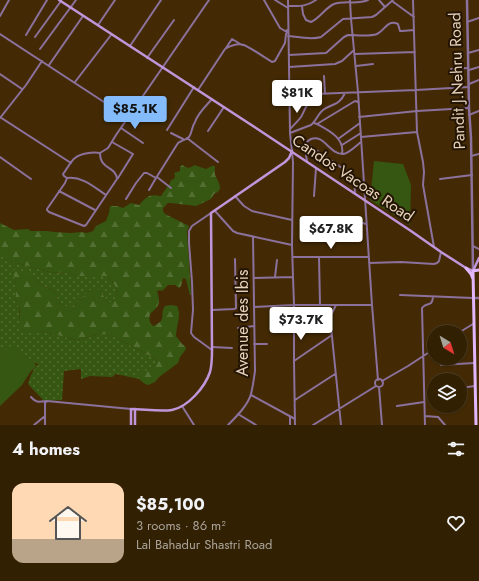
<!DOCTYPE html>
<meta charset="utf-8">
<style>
body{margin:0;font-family:Jost,sans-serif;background:#3a280d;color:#f1f3f6;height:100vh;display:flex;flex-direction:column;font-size:15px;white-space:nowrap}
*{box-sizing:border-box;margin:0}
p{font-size:13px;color:#a8a39a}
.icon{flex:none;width:22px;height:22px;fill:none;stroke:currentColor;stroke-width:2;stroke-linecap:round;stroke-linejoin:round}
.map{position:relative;height:425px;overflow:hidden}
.details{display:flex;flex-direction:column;background:#322003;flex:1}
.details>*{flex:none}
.needle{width:26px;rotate:142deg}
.fabs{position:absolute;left:427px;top:325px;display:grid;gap:8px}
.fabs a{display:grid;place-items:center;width:40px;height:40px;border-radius:50%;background:#322003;box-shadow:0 1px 3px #0004,0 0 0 1px #4d3e25;font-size:20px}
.price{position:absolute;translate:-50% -34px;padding:0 9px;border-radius:4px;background:#fff;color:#222;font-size:13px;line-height:26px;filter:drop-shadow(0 1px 2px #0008)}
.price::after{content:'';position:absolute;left:50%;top:24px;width:12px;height:9px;margin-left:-6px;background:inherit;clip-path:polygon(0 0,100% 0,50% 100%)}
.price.selected{background:#84bcfb;color:#111}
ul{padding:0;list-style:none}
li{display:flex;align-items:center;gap:12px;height:100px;padding:0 12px}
li span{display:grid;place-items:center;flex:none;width:112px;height:80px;border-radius:12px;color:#555}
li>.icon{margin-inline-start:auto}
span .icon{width:48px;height:48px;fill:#fffc;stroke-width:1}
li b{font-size:17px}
h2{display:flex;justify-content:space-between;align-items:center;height:48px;padding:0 12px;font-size:17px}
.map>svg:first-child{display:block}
.grass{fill:url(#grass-dots)}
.forest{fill:url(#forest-firs)}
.green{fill:#365711}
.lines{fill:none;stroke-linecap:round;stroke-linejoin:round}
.minor{stroke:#8b719c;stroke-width:2}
.tertiary{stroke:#8b719c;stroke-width:2.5}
.secondary{stroke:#c095da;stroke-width:2.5}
.primary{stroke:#e2b7fd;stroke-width:3}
.labels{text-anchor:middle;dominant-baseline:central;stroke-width:4;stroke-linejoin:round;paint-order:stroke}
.street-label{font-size:16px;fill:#e6d2ba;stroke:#231403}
</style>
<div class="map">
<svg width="479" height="425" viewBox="0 0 479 425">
<defs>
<pattern id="grass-dots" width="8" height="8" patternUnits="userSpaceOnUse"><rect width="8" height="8" fill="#365711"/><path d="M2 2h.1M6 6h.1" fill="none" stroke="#536e32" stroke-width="1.8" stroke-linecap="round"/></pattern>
<pattern id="forest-firs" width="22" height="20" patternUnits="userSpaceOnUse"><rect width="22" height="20" fill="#365711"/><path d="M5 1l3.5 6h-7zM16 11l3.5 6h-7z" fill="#536e32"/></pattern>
</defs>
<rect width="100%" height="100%" fill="#432a04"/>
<!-- grass -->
<path class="grass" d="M0,248l5,12 16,4 28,8 18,1 10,3h29c8,8 17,15 6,26h-4l-9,-12h-9l-16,16c-13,4 -16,-5 -19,-15l-12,-5 -7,-7 -23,-9c2,10 5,19 2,29l4,9 1,14 3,9h18l36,9 23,-6 11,1 41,22 5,4v3l-19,12 1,3 -23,-5 -4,3 -22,-1 -9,3v-10l-17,2 -2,29 -18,1 -16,-17 3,-9 5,-9 3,-1 -29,-18 -10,8z"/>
<!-- forest -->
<path class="forest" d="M182,165c5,3 8,4 12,0l12,4 6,-3h3c0,4 -1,7 1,11 3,6 8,13 -2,17l-3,5 -15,7 -25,-3h-3l-5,5v3l2,3 24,12 -2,5 4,63 -1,1 -4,-16 -3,-1 -2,8 -2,2 -4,-3h-7l-6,6 -2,-1 -3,1c4,13 2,15 -7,23 -1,5 -1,8 3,12 15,-6 6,-11 12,-20l6,-1 6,1c5,10 -1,20 -1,30l6,8 3,2 1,3 -6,8 -2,6 -19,14 -4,5 -7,3 -3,-1 -6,-5 -2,-3 20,-12v-3l-5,-4 -41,-22 -11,-1 -23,6 -36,-9h-18c-5,-7 -2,-15 -4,-23 -1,-3 -3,-6 -4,-9 3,-10 0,-20 -3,-29h6l12,5 6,4 7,7 12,5c3,10 6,19 19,15l16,-16 6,-2 3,2 9,12h4c11,-11 2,-18 -6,-26h-29l-10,-3 -18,-1 -28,-8 -16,-4 -4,-5 -1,-7v-25l14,7 14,-1 3,2h16l7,1 17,1 10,-1 6,1 6,-2 3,-5 10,-5 3,-8 1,-7h7l6,2 8,-5 8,2c9,-9 9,-11 22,-9l9,-13 1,-3 3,-1 1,-3 -1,-3 6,-2v-4z"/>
<!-- green -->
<path class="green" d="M374,161l29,3 8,21 -1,40 -40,-25z
M10,346l24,16 2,3 -1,3 -4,3 -9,14 -22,21v-51z"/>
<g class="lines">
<!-- minor -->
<path class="minor" d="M275,0l13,8
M288,0l2,133 3,29 -1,83 1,32 1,28v56l1,64
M350,0l1,19 7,73 14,213 6,75
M379,0l6,7
M413,0l4,132 6,30 1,10 -1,13 11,62
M392,1l22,16
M288,6c11,0 18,1 28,-6
M302,6l1,8 3,6 5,2c9,-4 14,-14 23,-18 10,-4 24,1 34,-4
M0,16l9,-16
M467,22l12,-4
M98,25l17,-25
M0,34l107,70
M26,35l21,-35
M288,36c10,1 24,4 33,1l22,-18 29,-2 4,-2 17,-15
M35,37l26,-36
M130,46l31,-46
M226,48l6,-9 10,6
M40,49l36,-49
M468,53l11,-3
M355,54l60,-2
M289,55l37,-2 18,-16 4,-2c8,0 21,2 29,-1 8,-4 11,-15 21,-10l2,7h2l12,-1
M147,58l27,-38
M49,65l34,-49
M356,66l17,-2
M289,67l46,-3 7,-3 12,-11
M451,69l17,-1
M469,70l10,-3
M0,74l22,15
M324,76l1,18
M75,82l36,-47
M469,84l10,-4
M198,90l27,-41c5,-3 12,-6 19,-4 7,3 20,12 28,17l3,-1 10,-18 1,-9 2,-4 -3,1 -5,-3 -16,-28
M289,95l127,-5 53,-3
M136,105l15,11
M469,115l10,-4
M0,117l71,46
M359,117l58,-6 52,-3
M0,118l26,-33 16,-24
M314,123l3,1 38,-23 3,1
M317,124c11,6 28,14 25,30
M121,128l22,15
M290,129c4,-4 8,-8 11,-12 6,-10 4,-16 18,-15
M167,130l27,-43
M208,131l16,-24
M171,133l12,6
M290,133l21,-8c5,-4 7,-11 12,-15 10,-7 16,-4 22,-17
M361,137l56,-5
M187,138l31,24
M338,139l22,-16
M112,142l21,12 -15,24
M306,143l46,32 2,4 1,14
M342,145l19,-12
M100,153l8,-5 8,-13 93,-135
M471,156l8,-2
M0,157l31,22
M307,161c-1,-7 -5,-18 4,-22 13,-5 18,15 32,15 5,0 14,-9 18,-12
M157,177l14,11
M67,178l-2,5 -18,26v1l2,2 35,14 2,-1 31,-46c-1,-13 -17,-9 -17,-26
M67,178l-3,-2 -1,-2c4,-5 7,-12 12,-16 6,-5 18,-6 25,-5
M67,178c15,-2 27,9 39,17
M440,179l32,-4
M149,190l7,-12
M59,191l36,19
M235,196l9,10 8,5 40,9
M314,196l2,-28
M126,199l10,-16 8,-10h3l9,5 22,-35c4,-3 8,-3 11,-6 3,-4 3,-11 6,-15 3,-9 11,-16 17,-23
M215,211l18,20 4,2 55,12
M211,213l-19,13 -3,5v12l3,39 1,28 -2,23 3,4 18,13
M306,228c17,-3 45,-9 60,-4
M473,246l6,3
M293,257h76
M319,257l1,48
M369,263l32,-1 33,2 3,-1 2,-2 2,-9
M275,277l2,-17
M254,278l39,-1
M400,295l73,3
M336,305l-6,12 11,108
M254,307l40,-2h78
M212,310l22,-1 2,-1 -1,-49
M238,328l16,-2
M460,332l13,-8
M254,344h13
M212,347l20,1
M294,361l38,-26
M441,365l33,-2
M375 383a4 4 0 1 1 8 0a4 4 0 1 1-8 0Z
M382,381l26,-15 26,-17
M379,387l3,38
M460,388l15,-2
M251,395l44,24
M31,397c5,6 8,5 15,4
M295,400l40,-26
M182,406l12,19
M397,406l27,-4
M238,414l18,11
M290,416v9
M425,416l13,1 7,8
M34,425l11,-9
M45,425v-22l2,-2 84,8
M228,425c9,-9 20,-20 23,-31 2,-8 3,-16 4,-23l-2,-134
M313,425l63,-39
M425,425l-3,-117c5,-7 10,0 11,-11"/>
<!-- tertiary -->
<path class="tertiary" d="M467,0l2,108 2,30 2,133
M474,298h5"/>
<!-- secondary -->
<path class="secondary" d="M59,0l197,128 155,103 30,21 25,16 7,3 6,-13
M131,425v-16c12,0 29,3 41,1 16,-3 33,-23 38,-38 2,-7 2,-15 2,-22l-1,-137 74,-51 4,-4 3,-7
M135,425v-16"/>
<!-- primary -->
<path class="primary" d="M466,268l5,6 2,5
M476,425l-3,-154 6,-1"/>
</g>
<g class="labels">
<!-- street labels -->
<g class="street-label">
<text transform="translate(457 81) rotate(-92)">Pandit J.Nehru Road</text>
<text transform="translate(353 178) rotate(34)">Candos Vacoas Road</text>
<text transform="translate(242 323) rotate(-90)">Avenue des Ibis</text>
</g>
</g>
</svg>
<div class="fabs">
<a><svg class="needle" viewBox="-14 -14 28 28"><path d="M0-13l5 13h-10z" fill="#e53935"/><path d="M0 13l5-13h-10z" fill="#a8a39a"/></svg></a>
<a><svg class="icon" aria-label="layers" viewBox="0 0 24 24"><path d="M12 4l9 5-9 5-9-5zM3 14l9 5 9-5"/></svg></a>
</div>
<b class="price" style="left:297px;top:114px">$81K</b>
<b class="price selected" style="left:135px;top:130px">$85.1K</b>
<b class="price" style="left:331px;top:250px">$67.8K</b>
<b class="price" style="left:301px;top:341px">$73.7K</b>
</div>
<section class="details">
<h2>4 homes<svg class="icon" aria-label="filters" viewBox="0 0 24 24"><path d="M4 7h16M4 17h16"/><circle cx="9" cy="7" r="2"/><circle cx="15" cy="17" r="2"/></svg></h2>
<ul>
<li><span style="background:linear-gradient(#ffd9b3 70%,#b9a48a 0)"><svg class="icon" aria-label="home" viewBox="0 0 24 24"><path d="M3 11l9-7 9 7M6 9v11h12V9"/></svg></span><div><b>$85,100</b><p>3 rooms · 86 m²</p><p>Lal Bahadur Shastri Road</p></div><svg class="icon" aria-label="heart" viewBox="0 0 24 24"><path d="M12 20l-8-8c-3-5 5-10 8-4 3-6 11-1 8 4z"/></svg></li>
</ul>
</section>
